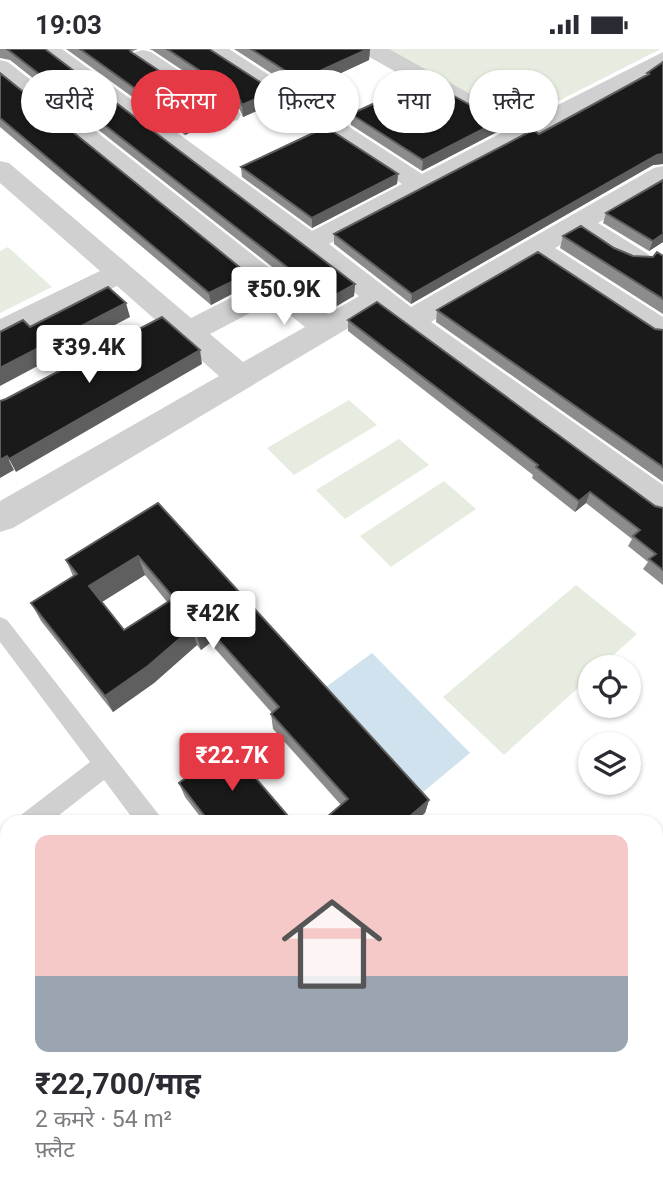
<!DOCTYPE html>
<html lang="hi">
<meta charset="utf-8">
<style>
body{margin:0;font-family:Roboto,"Noto Sans Devanagari",sans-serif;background:#f2f2f3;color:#2b2b33;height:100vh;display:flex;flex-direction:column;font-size:26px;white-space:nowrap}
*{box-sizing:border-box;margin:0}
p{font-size:23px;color:#7c7c81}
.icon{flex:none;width:38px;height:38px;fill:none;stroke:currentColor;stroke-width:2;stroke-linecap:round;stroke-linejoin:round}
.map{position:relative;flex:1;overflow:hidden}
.panel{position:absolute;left:0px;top:766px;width:663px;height:387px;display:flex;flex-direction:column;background:#fff;border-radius:21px 21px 0 0;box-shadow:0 2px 5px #0004}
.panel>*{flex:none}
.guide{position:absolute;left:21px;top:21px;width:621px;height:63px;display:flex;gap:14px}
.controls{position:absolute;left:578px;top:606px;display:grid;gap:14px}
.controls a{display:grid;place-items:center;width:63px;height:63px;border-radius:50%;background:#fff;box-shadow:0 2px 5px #0004;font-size:35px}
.price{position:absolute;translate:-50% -60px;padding:0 16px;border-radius:7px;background:#fff;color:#222;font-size:23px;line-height:46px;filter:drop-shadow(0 2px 4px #0008)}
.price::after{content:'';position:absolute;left:50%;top:42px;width:21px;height:16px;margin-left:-10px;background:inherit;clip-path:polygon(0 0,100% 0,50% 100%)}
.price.active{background:#e63946;color:#fff}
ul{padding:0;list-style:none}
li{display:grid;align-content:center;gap:14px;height:371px;padding:0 35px}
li+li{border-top:2px solid #e1e1e2}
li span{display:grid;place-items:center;height:217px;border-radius:14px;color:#555}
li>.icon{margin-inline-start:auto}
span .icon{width:126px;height:126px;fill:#fffc;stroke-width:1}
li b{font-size:30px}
.pill{padding:0 24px;border-radius:32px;background:#fff;box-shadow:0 2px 5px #0004;font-size:24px;line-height:63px}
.pill.active{background:#e63946;color:#fff}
.status{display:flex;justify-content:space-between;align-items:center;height:49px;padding:0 35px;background:#fff;direction:ltr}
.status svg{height:19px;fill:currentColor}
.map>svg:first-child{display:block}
.green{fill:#e6ecdf}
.water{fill:#cfe2ee}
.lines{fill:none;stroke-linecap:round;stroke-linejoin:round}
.service{fill:#d0d0d0;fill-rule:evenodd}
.minor{fill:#d0d0d0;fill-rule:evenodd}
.wall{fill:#8c8c8c;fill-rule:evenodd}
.shaded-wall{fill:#5f5f5f}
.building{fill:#1a1a1a;stroke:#5f5f5f;stroke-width:2;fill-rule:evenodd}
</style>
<div class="status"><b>19:03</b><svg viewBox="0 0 49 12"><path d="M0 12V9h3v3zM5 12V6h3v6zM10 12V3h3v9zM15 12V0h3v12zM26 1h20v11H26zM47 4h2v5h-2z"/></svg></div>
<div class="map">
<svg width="663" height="1153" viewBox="0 0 663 1153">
<rect width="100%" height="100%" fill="#fff"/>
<!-- green -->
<path class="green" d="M374,0h287l-152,77z
M8,198l44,40 -52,26v-62z
M349,351l28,25 -83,50 -27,-27z
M399,390l30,26 -84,54 -29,-29z
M444,432l32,28 -85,58 -31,-31z
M576,536l61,49 -37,33h-10v10l-86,78 -61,-58z
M0,930l7,12v204h121l4,7h-132z"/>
<!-- water -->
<path class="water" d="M372,604l98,100 -47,39 -97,-105z"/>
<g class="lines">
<!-- service -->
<path class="service" d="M0,568l7,3 152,195 4,8h-27l-32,-43 -55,43h-32l4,-8 69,-53 -90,-120z
M663,925v30l-7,3v-30z
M474,1146h30l1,7h-30z"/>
<!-- minor -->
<path class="minor" d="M36,0h26l250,182 90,-47 -197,-130 -3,-5h27l193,125 81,-42 -139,-78 -3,-5h28l133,74 141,-71v16l-334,176 82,63 243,-139 9,-2v19l-65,38 50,31 4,6 -4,6c-24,7 -50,-19 -70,-31l-23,13 108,69v24l-11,-3 -117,-77 -104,61 232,163v33l-12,-4 -274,-203 -364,217 -13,4v-31l219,-125 -102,-90 -117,56v-23l100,-48 -100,-88v-22l9,2 182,155 63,-32 -254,-207v-19l8,2 320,252 31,-18zM273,252l32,26 -62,35 -33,-28z
M143,1l8,2 87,58 3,5 -3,5 -9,2 -9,-2 -85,-58 -3,-5 3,-5z
M0,787l7,3v53l-7,-3z
M195,1146h56l3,7h-56z"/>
</g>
<!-- wall -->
<path class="wall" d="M0,0h45l310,235 -1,12 -26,15 -318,-251 -10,-2z
M66,0h72l-5,2 -1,2 84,67 -31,15z
M149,0h60l66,54 -32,14 -4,-9 -87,-58z
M234,0h136l-1,11 -69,32z
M663,13v102l-10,1 -242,139 -77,-60v-10l205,-100 107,-59 1,-2z
M0,24l248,201 1,11 -38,20 -211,-178z
M351,65l148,7 -2,11 -75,39 -71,-46z
M241,118l157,7 -1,10 -85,44 -70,-51z
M663,131v62l-14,9 -46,-28 3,-10z
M563,187l51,12 19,8h30v58l-103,-66z
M437,261l218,19 8,1v152l-227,-160z
M348,271l307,186 8,2v77l-20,-16 5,-7 -20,-16 4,-7 -46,-36 -11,9 -43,-34 1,-3 -185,-144z
M158,454l271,297 -4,13 -84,-8 -68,-76 -2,-15 1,-1 -62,-70 -9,7 -4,-5 -43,38 -41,29 -72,-91 -10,-18 42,-27 -7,-16zM145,526l23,28 -44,27 -22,-28z
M179,734l115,40h-89l-20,-26z
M663,987v166h-96l-5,-7h94v-152z"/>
<!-- shaded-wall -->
<path class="shaded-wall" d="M368,0h2l-1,11 -69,32v-12z
M274,42l1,12 -32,14 -1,-12z
M215,59l1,12 -31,15 -2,-12z
M499,72l-2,11 -75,39 1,-11z
M663,105v10l-10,1 -242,139 1,-10 245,-139z
M398,125l-1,10 -85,44v-10z
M663,185v8l-14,9 4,-10z
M248,225l1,11 -38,20 -2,-12z
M355,235l-1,12 -26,15v-12z
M126,254l4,14 -130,69v-18z
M200,301l2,14 -186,108 -7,-13z
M7,407l7,14 -14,8v-18z
M590,443l-4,11 -11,9 4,-11z
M138,507l7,19 -48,30 -8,-19z
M206,577l4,17 -9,7 -5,-18z
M192,579l5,17 -43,38 -41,29 -8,-16z
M429,751l-4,13 -11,10h-12z"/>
<!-- building -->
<path class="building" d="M7,0h38l310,235 -27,15z
M80,0h49l2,3 84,56 -32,15z
M167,0h42l65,42 -32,14 -4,-9z
M251,0h117l-68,31z
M663,13v92l-6,1 -245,139 -78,-60 199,-104 6,4 110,-60 -2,-1z
M0,24l248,201 -39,19 -209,-175z
M425,31l74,41 -76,39 -72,-46z
M326,78l72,47 -86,44 -71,-51z
M663,131v54l-10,7 -47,-28z
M581,177l33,22 19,8 20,1 4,-5 6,4v43l-100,-63z
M538,203l117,77 8,1v137l-226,-157z
M108,238l18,16 -126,65v-36l23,-12 7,7z
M377,253l278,204 8,2v62l-14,-11 7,-5 -23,-18 7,-6 -50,-38 -11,9 -43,-34 2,-2 -190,-145z
M162,268l38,33 -191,109 -2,-3 -7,4v-59l6,-2z
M158,454l271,297 -27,23h-82l28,-24 -77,-85 8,-7 -73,-81 -10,6 -4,-4 -44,38 -43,30 -74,-93 46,-29 -11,-14zM138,507l36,42 -50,32 -35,-44z
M228,697l66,77h-84l-31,-40z
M663,999v154h-86l-6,-7h85v-140z"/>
</svg>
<div class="controls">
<a><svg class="icon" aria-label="locate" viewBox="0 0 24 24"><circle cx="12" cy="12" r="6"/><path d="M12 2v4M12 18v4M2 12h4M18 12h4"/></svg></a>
<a><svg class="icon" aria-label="layers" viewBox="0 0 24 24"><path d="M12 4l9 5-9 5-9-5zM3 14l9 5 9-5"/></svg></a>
</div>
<b class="price" style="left:284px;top:278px">₹50.9K</b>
<b class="price" style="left:89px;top:336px">₹39.4K</b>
<b class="price" style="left:213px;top:602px">₹42K</b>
<b class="price active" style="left:232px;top:744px">₹22.7K</b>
<div class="guide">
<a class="pill">खरीदें</a>
<a class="pill active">किराया</a>
<a class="pill">फ़िल्टर</a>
<a class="pill">नया</a>
<a class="pill">फ़्लैट</a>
</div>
<section class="panel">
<ul>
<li><span style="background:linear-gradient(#f6c9c9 65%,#9aa5b1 0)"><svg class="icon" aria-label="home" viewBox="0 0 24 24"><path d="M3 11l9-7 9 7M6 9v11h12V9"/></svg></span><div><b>₹22,700/माह</b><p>2 कमरे · 54 m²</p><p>फ़्लैट</p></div></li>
</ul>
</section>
</div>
